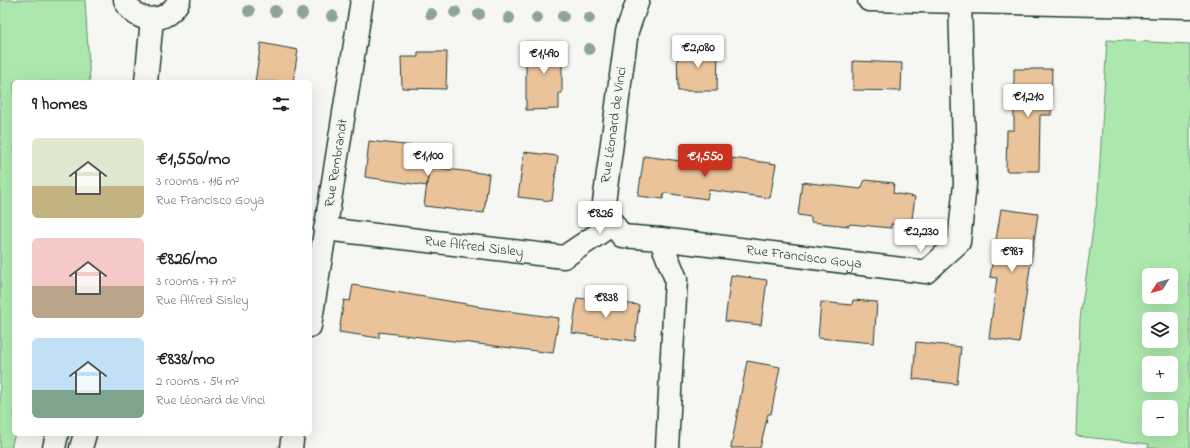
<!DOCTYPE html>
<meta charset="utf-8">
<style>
body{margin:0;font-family:"Indie Flower",sans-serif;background:#f2f2f2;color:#222;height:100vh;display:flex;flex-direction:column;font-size:15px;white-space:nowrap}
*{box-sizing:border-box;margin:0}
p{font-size:13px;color:#767676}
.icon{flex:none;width:22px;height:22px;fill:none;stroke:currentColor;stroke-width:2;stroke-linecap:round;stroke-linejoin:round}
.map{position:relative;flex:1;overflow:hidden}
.sheet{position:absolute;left:12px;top:80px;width:300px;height:356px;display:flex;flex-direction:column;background:#fff;border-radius:6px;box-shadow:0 4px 16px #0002}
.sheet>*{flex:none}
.needle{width:26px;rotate:233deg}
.controls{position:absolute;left:1142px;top:268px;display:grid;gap:8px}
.controls a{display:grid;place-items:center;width:36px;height:36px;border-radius:6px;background:#fff;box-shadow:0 4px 16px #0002;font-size:20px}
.price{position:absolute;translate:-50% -34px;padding:0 9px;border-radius:4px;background:#fff;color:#222;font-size:13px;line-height:26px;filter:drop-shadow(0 1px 2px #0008)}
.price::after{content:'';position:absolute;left:50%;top:24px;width:12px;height:9px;margin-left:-6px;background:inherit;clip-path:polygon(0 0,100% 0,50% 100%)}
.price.active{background:#c8321e;color:#fff}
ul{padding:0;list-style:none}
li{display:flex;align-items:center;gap:12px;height:100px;padding:0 20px}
li span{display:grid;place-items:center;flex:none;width:112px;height:80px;border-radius:6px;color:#555}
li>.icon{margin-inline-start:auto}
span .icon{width:48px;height:48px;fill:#fffc;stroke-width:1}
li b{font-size:17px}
h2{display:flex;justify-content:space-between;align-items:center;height:48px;padding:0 20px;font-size:17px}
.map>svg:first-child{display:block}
.green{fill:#ace8ad;stroke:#669270;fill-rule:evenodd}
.building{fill:#ebc39b;stroke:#1f3d34}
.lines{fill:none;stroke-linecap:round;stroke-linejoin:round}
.street-casing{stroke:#1f3d34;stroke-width:25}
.secondary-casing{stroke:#1f3d34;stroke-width:25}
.street{stroke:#f6f6f2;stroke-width:22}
.secondary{stroke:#f6f6f2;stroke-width:22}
.tree{fill:#8fa397}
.labels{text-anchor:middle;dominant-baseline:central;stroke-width:4;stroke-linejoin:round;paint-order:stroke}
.street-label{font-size:14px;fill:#1f3d34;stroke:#f6f6f2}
</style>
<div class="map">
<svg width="1190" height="448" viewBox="0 0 1190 448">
<rect width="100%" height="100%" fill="#f6f6f2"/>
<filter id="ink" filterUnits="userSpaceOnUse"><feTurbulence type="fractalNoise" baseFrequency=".025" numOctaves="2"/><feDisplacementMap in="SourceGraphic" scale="8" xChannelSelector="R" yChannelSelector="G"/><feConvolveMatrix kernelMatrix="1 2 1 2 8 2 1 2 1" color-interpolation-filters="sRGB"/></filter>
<g filter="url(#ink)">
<!-- green -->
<path class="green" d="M0,0h85l5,82h-76l1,352 -4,14h-11z
M1107,40l83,4v404h-42l1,-4 -73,-8 4,-117 18,-125zM1149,275h22v22h-22zM1149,319h22v22h-22zM1149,363h22v22h-22zM1149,407h22v22h-22z"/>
<!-- building -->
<path class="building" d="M526,42l36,1v50h-3v16l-33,1z
M261,43l37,7 -5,32h-38z
M677,48h41l-1,43h-39z
M418,52h29l-1,37 -44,-1 -1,-31h17z
M853,61l49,2 -1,28 -48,-1z
M1014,69h38l-1,46h-11l-1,56h-33l1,-41h7z
M369,141l62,7 -2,19 60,7 -5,39 -60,-7 4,-30 -1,10 -62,-9z
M524,152l34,4 -6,45 -34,-4z
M644,156l87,12 1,-10 44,6 -6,34 -61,-8 -2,9 -43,-6 -1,6 -25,-3z
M865,180l29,3 -1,10 22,4 -4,29 -20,-2v4l-41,-4 -1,2 -38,-4v-5l-13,-2 4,-33 59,7z
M1001,209l37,5 -19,129 -30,-5 8,-60 -7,-1z
M731,275l36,5 -6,45 -36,-4z
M353,285l125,21v1l81,11 -6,35 -174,-21v6l-40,-6 5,-32 6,1z
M577,298l62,7 -4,36 -63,-8z
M853,300l24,2 -3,41 -56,-5 3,-36 31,3z
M916,342l45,5 -4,37 -44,-5z
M747,361l33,6 -9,47h-3l-8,34h-29z"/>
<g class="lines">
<defs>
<g id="street">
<path d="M638,0l-11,31 -24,179 19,26 38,3 16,40 -9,169"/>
<path d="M869,0l321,7"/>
<path id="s1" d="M325,229l239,28 49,-33"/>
<path id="s2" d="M660,239l266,33 33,-30 6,-58 -5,-184"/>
<path id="s3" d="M310,326l52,-326"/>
<path d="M291,448l2,-14"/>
</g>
<path id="secondary" d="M125,0c11,26 43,24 54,0
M146,82l6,-63
M54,448l3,-14
M81,448l4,-14"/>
</defs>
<!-- street casing -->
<use href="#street" class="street-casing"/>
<!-- secondary casing -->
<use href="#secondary" class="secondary-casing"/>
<!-- street -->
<use href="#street" class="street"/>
<!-- secondary -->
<use href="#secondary" class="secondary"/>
</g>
<!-- trees -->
<g class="tree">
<circle cx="249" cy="11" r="6"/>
<circle cx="275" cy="11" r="6"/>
<circle cx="455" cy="12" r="6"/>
<circle cx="302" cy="14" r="6"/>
<circle cx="431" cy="14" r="6"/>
<circle cx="479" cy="14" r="6"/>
<circle cx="332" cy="16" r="6"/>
<circle cx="563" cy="16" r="6"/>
<circle cx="509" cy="18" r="6"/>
<circle cx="537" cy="18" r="6"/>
<circle cx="589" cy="18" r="6"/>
<circle cx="589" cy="49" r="6"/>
</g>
</g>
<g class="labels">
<!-- street labels -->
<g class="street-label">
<text transform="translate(614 125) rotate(-82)">Rue Léonard de Vinci</text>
<text stroke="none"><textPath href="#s3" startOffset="165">Rue Rembrandt</textPath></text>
<text stroke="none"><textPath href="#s1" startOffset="150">Rue Alfred Sisley</textPath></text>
<text stroke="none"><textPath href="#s2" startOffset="145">Rue Francisco Goya</textPath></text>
</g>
</g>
</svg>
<div class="controls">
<a><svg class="needle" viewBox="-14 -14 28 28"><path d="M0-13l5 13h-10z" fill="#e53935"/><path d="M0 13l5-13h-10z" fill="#767676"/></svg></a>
<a><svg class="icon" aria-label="layers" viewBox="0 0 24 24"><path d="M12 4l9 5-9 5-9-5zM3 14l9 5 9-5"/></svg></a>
<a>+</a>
<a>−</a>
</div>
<b class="price" style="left:698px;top:69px">€2,080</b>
<b class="price" style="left:544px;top:75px">€1,490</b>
<b class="price" style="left:1028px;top:118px">€1,210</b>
<b class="price" style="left:428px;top:177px">€1,100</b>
<b class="price active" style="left:705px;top:178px">€1,550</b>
<b class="price" style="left:600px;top:235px">€826</b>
<b class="price" style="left:921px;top:253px">€2,230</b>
<b class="price" style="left:1012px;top:273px">€987</b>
<b class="price" style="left:606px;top:319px">€838</b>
<section class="sheet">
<h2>9 homes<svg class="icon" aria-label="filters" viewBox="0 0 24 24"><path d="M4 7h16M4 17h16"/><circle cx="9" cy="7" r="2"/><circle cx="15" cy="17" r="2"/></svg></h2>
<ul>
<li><span style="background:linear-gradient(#dfe7d0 60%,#c2b280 0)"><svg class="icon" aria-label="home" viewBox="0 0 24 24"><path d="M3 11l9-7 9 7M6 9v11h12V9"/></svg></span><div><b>€1,550/mo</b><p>3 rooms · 116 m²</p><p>Rue Francisco Goya</p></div></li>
<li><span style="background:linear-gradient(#f6c9c9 60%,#b9a48a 0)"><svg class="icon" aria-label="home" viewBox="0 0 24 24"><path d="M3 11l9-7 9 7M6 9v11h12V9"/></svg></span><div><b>€826/mo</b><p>3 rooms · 77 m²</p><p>Rue Alfred Sisley</p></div></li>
<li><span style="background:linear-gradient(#bfe0f5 65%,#7fa58c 0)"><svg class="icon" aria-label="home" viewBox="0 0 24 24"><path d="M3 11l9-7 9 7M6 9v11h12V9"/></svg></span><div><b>€838/mo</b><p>2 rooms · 54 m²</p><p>Rue Léonard de Vinci</p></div></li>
</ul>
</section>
</div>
